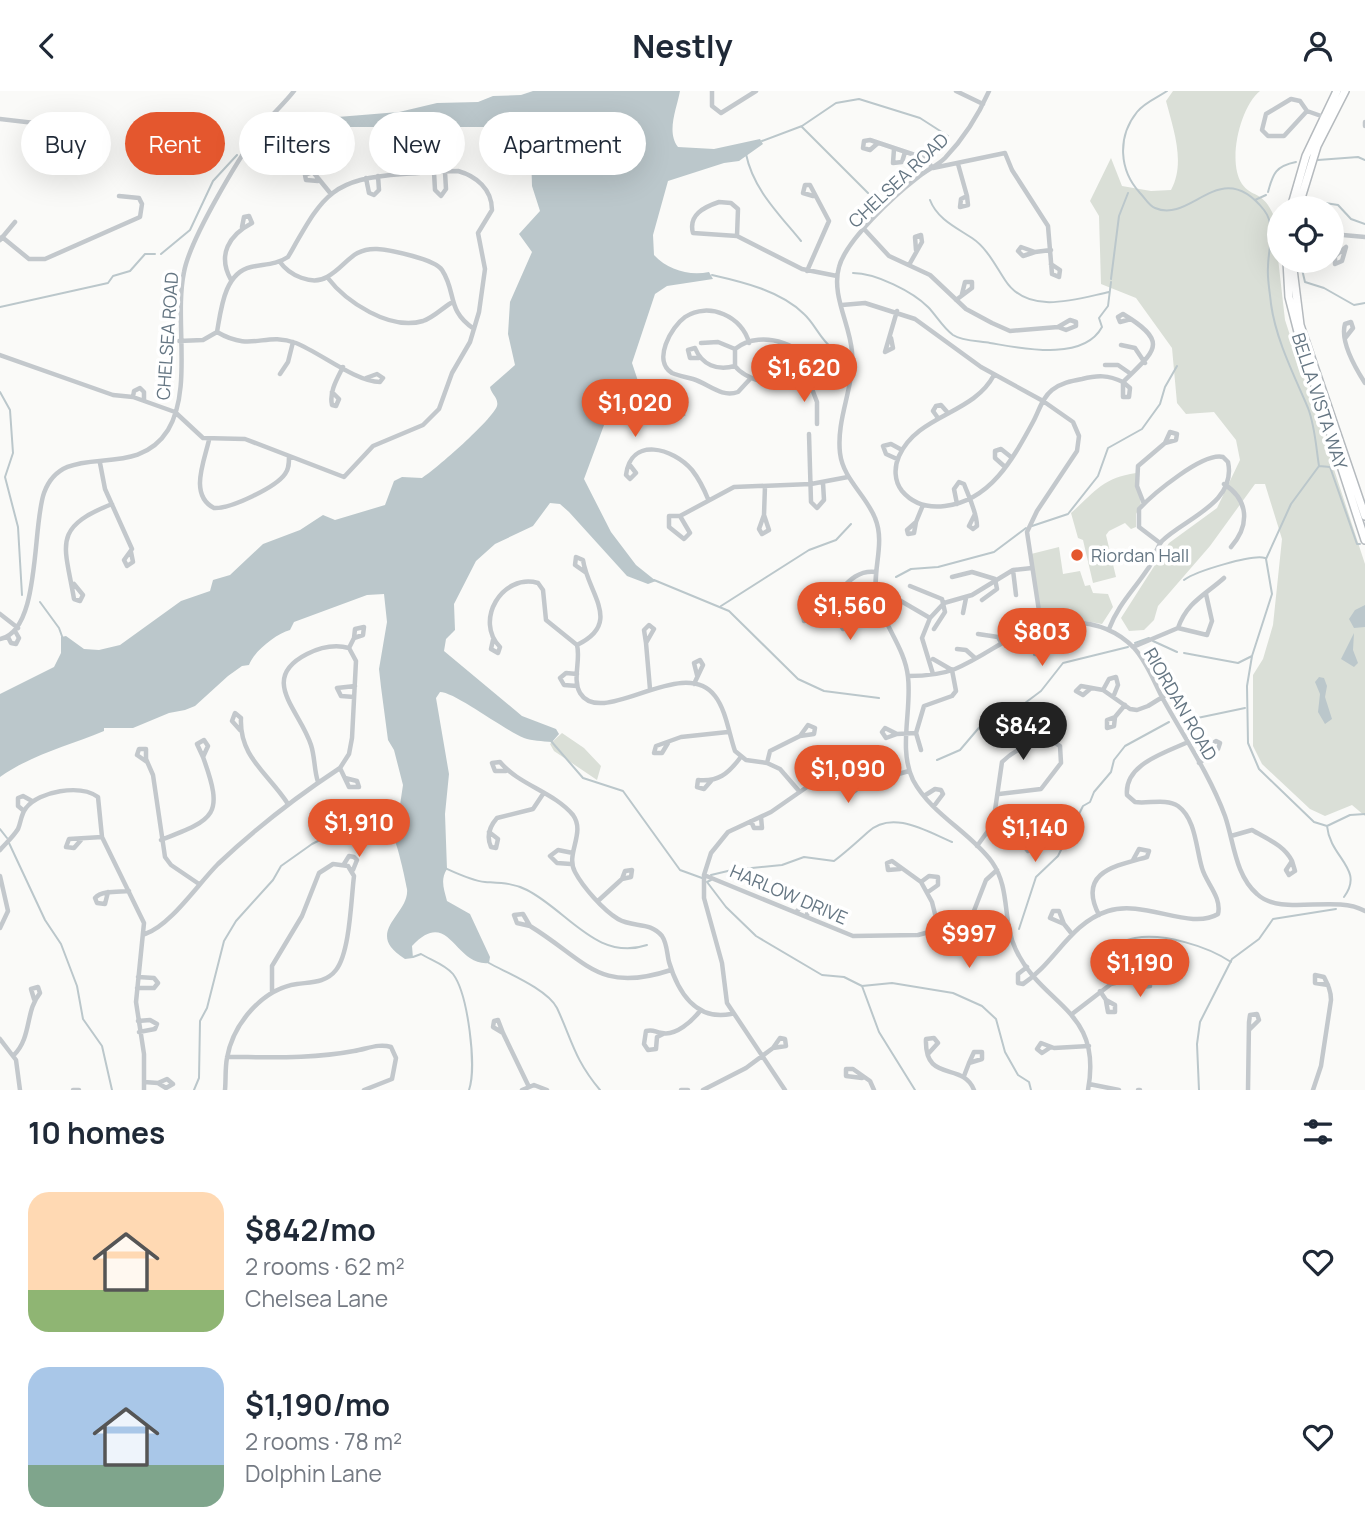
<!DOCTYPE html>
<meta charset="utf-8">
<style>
body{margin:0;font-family:Manrope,sans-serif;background:#f6f6f7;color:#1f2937;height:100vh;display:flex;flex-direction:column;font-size:26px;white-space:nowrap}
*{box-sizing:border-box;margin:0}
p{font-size:23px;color:#747a83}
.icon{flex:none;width:38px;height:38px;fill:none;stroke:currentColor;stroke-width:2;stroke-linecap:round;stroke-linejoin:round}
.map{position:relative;height:999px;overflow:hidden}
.details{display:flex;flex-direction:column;background:#fff;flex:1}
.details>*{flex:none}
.guide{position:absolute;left:21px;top:21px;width:700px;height:63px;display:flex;gap:14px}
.buttons{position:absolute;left:1267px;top:105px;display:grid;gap:14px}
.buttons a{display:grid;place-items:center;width:77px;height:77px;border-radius:50%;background:#fff;box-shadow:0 7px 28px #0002;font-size:35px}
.price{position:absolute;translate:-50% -60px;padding:0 16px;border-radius:24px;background:#e4572e;color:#fff;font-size:23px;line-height:46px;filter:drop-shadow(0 2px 4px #0008)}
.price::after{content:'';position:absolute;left:50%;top:42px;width:21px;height:16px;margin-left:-10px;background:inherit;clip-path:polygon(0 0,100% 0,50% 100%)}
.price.on{background:#222;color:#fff}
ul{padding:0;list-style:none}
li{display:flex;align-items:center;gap:21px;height:175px;padding:0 28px}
li span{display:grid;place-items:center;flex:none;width:196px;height:140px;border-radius:21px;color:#555}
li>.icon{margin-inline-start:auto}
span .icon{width:84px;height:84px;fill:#fffc;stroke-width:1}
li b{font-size:30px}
h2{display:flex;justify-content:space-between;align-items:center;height:84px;padding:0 28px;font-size:30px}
.pill{padding:0 24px;border-radius:32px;background:#fff;box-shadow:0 7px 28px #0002;font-size:24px;line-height:63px}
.pill.on{background:#e4572e;color:#fff}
header{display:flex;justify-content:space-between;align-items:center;height:91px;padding:0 28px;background:#fff;font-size:32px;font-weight:700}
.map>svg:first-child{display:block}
.green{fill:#dadfd7}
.water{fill:#bbc7cb}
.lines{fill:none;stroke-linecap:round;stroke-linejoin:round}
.stream{stroke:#bbc7cb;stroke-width:2}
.major-casing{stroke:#b5babe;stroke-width:10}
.minor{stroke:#c3c8cc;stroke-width:4.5}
.major{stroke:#fff;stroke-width:7}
.poi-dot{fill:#e4572e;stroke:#fff;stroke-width:2.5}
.labels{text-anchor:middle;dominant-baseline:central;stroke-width:7;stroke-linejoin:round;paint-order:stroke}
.street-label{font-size:18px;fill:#657683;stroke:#fff}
.poi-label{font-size:18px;fill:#657683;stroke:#fff;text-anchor:start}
</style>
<header><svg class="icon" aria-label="back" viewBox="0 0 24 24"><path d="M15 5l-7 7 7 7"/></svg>Nestly<svg class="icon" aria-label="person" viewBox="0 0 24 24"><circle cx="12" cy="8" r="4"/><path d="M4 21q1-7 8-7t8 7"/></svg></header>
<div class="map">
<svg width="1365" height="999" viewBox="0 0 1365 999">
<rect width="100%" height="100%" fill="#fafaf8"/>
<!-- green -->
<path class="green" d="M1173,0h87c-20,16 -33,71 -18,93 10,14 20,6 31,30l12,106 80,244v252l-13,-11 -27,11 -15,-7 -48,-45 -9,-18v-71l10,-16 10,-34 9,-86 -17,-55h-10l-45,62 -52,60 -4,14 -10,10 -15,1 -8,-13 48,-75 48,-35 23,-48 -4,-20 -22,-28 -28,2 -9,-11 -5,-55 -36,-50 -35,-14 -2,-68 -9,-15 21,-43 11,28 29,5 20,-1c15,-27 2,-62 -5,-89z
M759 276a9 9 0 1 1 18 0a9 9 0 1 1-18 0Z
M1136,382l5,32 -5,9v13l-5,2 -6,-6 -16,8 -3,4 10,42 -23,6 -10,-43 -5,-2 -7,-25c24,-21 31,-35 65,-40z
M1059,456l4,27 17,-3 5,15 5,-1 3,8 15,1 5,13 -11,17 -40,-7 -20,2 -11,-65z
M562,642l22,15 17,18 -4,14 -43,-29 -4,-7z"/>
<!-- water -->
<path class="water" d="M533,0h147c-3,17 -14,41 -2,56l36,2 46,-10 3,5 -24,17 -15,2 -56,18 -15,54 1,20c14,15 35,21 55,17l4,7 -46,7 -12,8 -23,69 8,24 46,28c-18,14 -53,-20 -79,2l-23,62 27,53 25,33 20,16 -8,3 -21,-8 -58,-64 -9,-8 -10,-1 -17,23 -38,18 -19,17 -22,43 1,26 -9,9 -2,12 78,65 34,13 3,5 -7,8c-10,-1 -20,-1 -28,-4 -20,-8 -69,-46 -84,-46l-4,6 13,76 -4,40 2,55c-7,11 -3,20 0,32l23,13 20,43 -1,6c-35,4 -39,-57 -77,-17l1,12 -8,1c-43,-27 5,-44 2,-70 -2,-11 -9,-43 -14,-53 -3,-5 -7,-8 -9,-14l16,-17 3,-20 -9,-35 -6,-10 -7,-53 -2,-18 8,-47 -3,-28 -17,1 -73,27 -4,8c-14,4 -36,21 -41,35l-7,1 -14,10 -33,30 -10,4 -16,3 -36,15h-29v3c-36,15 -73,24 -104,46v-83l54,-27 7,-14v-16l5,-1 18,13 15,1 21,-5 61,-44 29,-10 3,-11 17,-5 33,-31 37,-14 23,-15 12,5 50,-15 9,-24 8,-4 20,1c14,-9 70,-58 75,-72 2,-8 -6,-12 -7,-19l25,-22 -7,-31 2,-32 22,-50 -13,-18 21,-23 -8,-25 -1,-34 -9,-12 -13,-7 -19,-6h-140l-23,-2 -14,-6 86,-7 38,-9 41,-1 15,-6 28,-1z
M1365,514v22l-11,1 -5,-9 6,-9z
M1354,542l-1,17 5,13 -4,4 -13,-8z
M1319,586l5,1 3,8 -2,11 7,22 -7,5 -7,-12 2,-18 -5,-12z"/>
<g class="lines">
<!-- stream -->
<path class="stream" d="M1167,0c-10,7 -22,11 -30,21 -20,25 -18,58 3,81 5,5 9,13 15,15 37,16 65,-53 109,2 13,17 4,38 4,57 -1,12 2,25 3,37 5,36 23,71 37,104 7,18 8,39 11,58l-28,38 -25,55 6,35 -20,62 -5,30 1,57 11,26 55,53 13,4 23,-11 15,-1
M802,36l66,66
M762,50l40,-15 34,-23 23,-4 61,19 28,18
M250,62l33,-23 30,-11
M746,63c7,35 33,60 55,87
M1318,69l40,-3 7,3
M1268,101c5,-19 8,-26 28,-30
M930,109c7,19 27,28 42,38 15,10 23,27 33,42 23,36 71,19 104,12
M1255,109l11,-5
M1319,111l19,3 13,14 14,5
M1308,117l2,-6 5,-1
M1271,155l8,5
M161,163l29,-24 23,-49 24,-26
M1300,170l5,21 19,6 30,17 11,-2
M853,182c23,0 60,19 75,34 8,8 15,21 25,28 9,6 26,6 37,8 31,5 93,19 112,-16l-3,-9 9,-12 3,-24
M712,184c31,7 69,16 92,39 11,10 16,25 28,34
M1111,188l8,-63 9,-23
M0,216l108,-24 5,-7 17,-5 15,-17h10
M0,301l10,18 3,43 -8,24 13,50 4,68
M1319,375l11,1 27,77h3
M1032,435l36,-12 30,-38 10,-28 34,-19 18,-25 5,-17 12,-21
M896,486l15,-8 27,-2 56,-15 32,-24
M654,489l75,31 69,68 26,12 55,7
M1184,489c12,-9 69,-26 81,-22
M40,511l19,26 4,11
M721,515l88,-56 27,-10 15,-16
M1153,550l24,11
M1135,552l14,-5
M1184,562l54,10 14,-7
M1183,630l62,-13
M551,650l32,37 40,13 57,79 22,8
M937,669l23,-10 23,-27 20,-7 9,-9 13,-4 16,-12 22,-28 65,-16
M1327,735c3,32 38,43 17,71
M0,738l7,9
M9,752l36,77 16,24 16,42 6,33 19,27 10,44
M445,777c11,5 28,13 40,14 15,1 29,1 42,8 41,21 70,72 120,55
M711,784l21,-5 50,-5 22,-8 30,4c12,-9 23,-19 34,-29 24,-23 60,0 84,10
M711,789l-4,2 19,25 30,29 66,39 22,2 18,9 30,-3 61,10 29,13 14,13 9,33 13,23 11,7 2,8
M1019,838l17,-52 22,-21 25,-50 7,-4 4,-10 17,-20 3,-12 11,-14 44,-24
M1098,859c13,-4 25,-10 37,-12 29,-5 72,8 96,24
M413,866l8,-3c10,6 25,11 32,20 15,20 24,93 16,116
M489,872c18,10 58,26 68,45 15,32 17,51 43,82
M862,895l17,46 36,58
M194,999l5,-12 1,-57 7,-13 17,-67 12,-20 37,-41 8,-14 31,-22 22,-11 50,-11
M1199,999l-2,-46 3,-22 32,-63 27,-20 14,-20 63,-10"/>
<defs>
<path id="major" d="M1291,117l15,-52 31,-65
M1298,117l19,-62 28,-55
M1287,170l2,36 10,39 66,204
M1292,170l8,64 65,191"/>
</defs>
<!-- major casing -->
<use href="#major" class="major-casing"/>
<!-- minor -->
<path class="minor" d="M712,0v15l9,7 35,-22
M956,0l27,13
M989,0c-11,25 -25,47 -44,67 -8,8 -19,12 -28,20 -22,17 -71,62 -78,89 -8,28 11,57 13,85 3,34 -16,66 -12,101 3,26 26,42 35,65 11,26 -4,54 2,80 7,28 28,50 31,79 4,33 -10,72 5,103 18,34 57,52 79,82 19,27 10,60 24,88 27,57 87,59 72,140
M1291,8l9,2 7,10 -23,25h-16l-6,-6 4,-16z
M1307,20l17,6
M0,28l86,10
M1365,31v4
M878,52l-8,7 -7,-2 1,-7 6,-1 54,18 9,10 72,-15 7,17 36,56 4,48 7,3 1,-7 -9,-6
M894,58l-1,14 9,-1 3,-10
M958,73l9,32 -6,3 -1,8 8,-2 -1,-9
M434,81l1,18 6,6 5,-7 -1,-17
M366,87l3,15 5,2 5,-5 -1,-14
M318,90l-12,-1 -1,-5 8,-3 18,22
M719,111l12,1 7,6 -1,27 -44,-3c-5,-18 11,-26 26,-31z
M865,139l24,26 41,19 36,34 26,14 18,8 48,-4 8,3 10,-4v-4l-6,-2 -12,7
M1332,143l33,3
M737,145l65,33 35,7
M2,146l27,22h16l95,-42 2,-13 -3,-6 -20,-2
M0,149l15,-18
M1346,156l-4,14 -7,3v-8z
M1035,161l-12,4 -5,-5 3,-4 14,5 16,-2
M280,171c9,13 32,24 47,15 20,-11 24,-29 50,-28 13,1 58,10 65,21 15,23 4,40 32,59
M909,174l13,-23 -1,-7 -6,2 1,13
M807,180l22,-50 -19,-36h-5l-2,8 10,3
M327,186c19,25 63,54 96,44 11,-4 18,-12 28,-18
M231,189c-14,-25 -2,-45 21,-57l-3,-7 -5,1 -2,10
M956,209l16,-12v-6h-7l-3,12
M842,214l23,-2 50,16 66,48 62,34 30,21 6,14 -2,15 -40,60 -10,21 14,92
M217,241c36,21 47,-1 79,11 23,9 60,39 84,39l3,-4 -6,-4 -11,4
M1346,246l7,-9 -2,-6 -6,2c-5,17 11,45 20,59
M891,247l2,10 -8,4 12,-41
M701,252l17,-1 17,7
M749,252c-6,-26 -40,-42 -64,-26 -14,10 -33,44 -13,56 7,3 14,4 21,6 16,5 28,19 45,13l12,-13
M1121,254l14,3 10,15
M735,258v17c10,14 44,22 61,20 21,-3 33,-19 57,-15
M735,258c28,-22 73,-2 86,25
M0,264l113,40 20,2 42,15 28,26 42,1 99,38 29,-31 50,-21 16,-16 13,-36 18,-31 9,-30 6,-43 -7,-36 14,-23c0,-21 -16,-34 -34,-39 -18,0 -37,2 -55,3 -74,5 -80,22 -115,83 -12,8 -24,7 -37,10 -27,6 -30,43 -34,65l-14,8 -24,1
M699,267h-9l-2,-8 7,-2c7,17 22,23 40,18
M1105,274h13l13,9
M280,283l8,-12 5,-20
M994,284c-21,40 -76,39 -95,81 -5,11 -5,25 3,35 11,13 27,17 43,15 45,-5 68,-47 88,-84 6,-11 9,-24 19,-32 9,-7 19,-9 30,-11 16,-4 26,-4 41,3v15h6l1,-9 -7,-6c31,-31 48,-39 0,-68l-5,3 2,5 11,-3
M809,290l8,21v22
M332,301l7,7 -3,7 -4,-1c-3,-13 5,-26 11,-38
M133,306l1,-6 6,-3 4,4v8
M938,327l-5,-7 3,-5 5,-1 7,8
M809,343l2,68 6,6 7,-8 -1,-17
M209,349c-5,22 -20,55 5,68 17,1 62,-21 71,-34 4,-5 4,-11 4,-17
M897,368l-11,-5 -3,-8 8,-2 11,6
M100,372l5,26 27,60 -8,11 3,6 6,-4 -2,-10
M629,373l7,9 -6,6 -4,-4c5,-39 47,-27 66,-5 7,9 12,19 16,29
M1004,375l-9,-8v-7l6,-2 10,8
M1224,393c25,16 26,41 7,63
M957,413l-3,-15 5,-7 5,2c5,13 13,29 13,42l-4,3 -4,-3 6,-12
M1144,413l-7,-18 1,-20 27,-23 11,-3 1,-6 -7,-2 -5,11
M764,424l5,15 -7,4 -3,-5 5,-14 1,-29
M680,425l10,17 -6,6 -15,-12v-11h11l54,-29 77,-3 37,-7
M916,431l-2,11 -6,1 -1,-4 9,-8 7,-17
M1013,479l3,25
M952,486l20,-5 23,7 2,10 -15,11
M74,493l9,11 -3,6 -6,-2c-9,-54 -23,-71 38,-95
M910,495l32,13 3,13 -11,17
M894,506l36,21
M827,512l16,26 8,-1 -1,-5 -12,-5
M813,520l-1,8 -8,2 -1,-6c9,-5 18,-7 26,-14 15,-13 25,-32 47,-29
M963,522l3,-15
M0,523l18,14
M1007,528l11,1 17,27v7h8l-2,-6 -6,-1
M1178,537l29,7 5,-14 -6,-27
M1109,538c9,-24 24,-38 38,-59 7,-8 8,-21 15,-29 22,-22 75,-38 66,-79l-5,-5c-20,-5 -70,37 -84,52v18l21,16
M978,543l20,3 3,5
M8,546l3,6 5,1 3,-6 -4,-7
M0,548c41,-8 32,-113 44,-146 20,-56 90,-9 124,-63 25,-41 6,-111 16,-158 6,-33 56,-117 78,-145 10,-13 22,-23 32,-36
M1071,548l1,-17
M493,549l-2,9 7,4 2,-6c-26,-26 2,-74 38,-64l5,7 3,30 31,25c4,15 -5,34 3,48 22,36 103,-39 135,3 11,14 14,38 20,55l11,9 21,3 13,6 19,22
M646,552l-2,-13 5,-5 5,4 -8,14 4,46
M577,554c46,-22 11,-51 6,-85l-7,-3 -1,8 10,7
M1133,556l45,-19c9,-26 27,-33 46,-50
M349,557l5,-10 9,-3 1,-8 -9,2 -1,9
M957,558l9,1 9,8
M933,583l-11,-36 8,-20 14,-15 28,-8 41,-25 19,-2
M908,585c16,0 32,-1 47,-7 41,-17 69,-50 117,-47 24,1 45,8 62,26 13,14 20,34 29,51 21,38 47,76 62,117 9,26 10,59 32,78 24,23 77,0 108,17
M694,593l9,-19 -3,-5 -6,3 3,12
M577,595l-13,-1 -4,-7 6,-5 11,1
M1090,598l-7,6 -7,-4 5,-5 22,4 27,19 7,1 11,-4 21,-13 -6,-16 -5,-3 -6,2
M1103,599l6,-11 7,-2 2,8 -4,10
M354,606l-13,-1 -4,-8 18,-2
M1115,626l-1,9 -7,2v-8l8,-3 10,-12
M240,639l-8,-9 3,-8 6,5c-2,39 27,55 47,86
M916,642l8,-27 28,-10 4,-5 -4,-21 -19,-11
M916,642l5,17
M897,643l-11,4 -4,-6 3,-4 12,6 19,-1
M668,652l-6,10h-8l2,-7 25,-9 47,-5
M147,671l-10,-7 2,-6h7v10l7,16 12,82 6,8 28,19
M767,672l3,-12 30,-15 14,-2 1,-6 -7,-3 -8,11
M1199,672l19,-14 2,-6 -4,-2 -6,4 2,9
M340,677l9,19h10l-2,-6 -12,-3
M506,680h-11l-3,-8 8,-1c19,23 54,30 73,53 13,18 -8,39 2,57 8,15 28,38 43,47 15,9 32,2 44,17 5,7 5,18 7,26 9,30 27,59 62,52
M845,687v11l7,4 4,-3 1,-9
M711,690l-7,8 -7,-2 1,-7c20,2 30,-6 42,-22
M924,705l11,-7 6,1 2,4 -9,12
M24,720l-6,-5v-8l5,-2 9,5
M751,730l3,7h8l-1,-11
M993,733l27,17 8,10 9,-4 -5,-5 -12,-1
M489,741l9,7 -2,9 -5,-1c-5,-11 -1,-21 6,-29l36,-9 10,-15
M1231,745l21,-6c15,9 32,15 40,31l-6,9 3,5 6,-4 -3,-10
M81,749l-7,8 -8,-1 3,-8 33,-2
M161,749c55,-21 63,-25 42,-83l5,-11 -4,-6 -7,4 6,13
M977,755l16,-22 9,-62c13,-13 42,-28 58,-16l1,17 -20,26 -42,5
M0,759c6,-7 13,-13 18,-21 3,-7 3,-15 8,-21 13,-17 54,-24 72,-11l4,40 42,86 -8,79 8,52v36
M344,773l5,-8 5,1 3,3 -4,10
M571,773l-14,-1 -7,-7 8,-6 15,3
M900,778l-12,1 -1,-7 5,-2 29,21 11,20 7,28
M704,784l149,61 65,-1 52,-14 16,-41 11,-10
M0,785l8,35 -8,17
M921,791l8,-6 9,1v8l-10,7
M108,801l-3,12 -8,-1 -2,-5c7,-8 24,-6 34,-7
M599,809l23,-21 9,-2 1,-7 -7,1 -3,8
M797,820l7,-7 4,2 -1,10
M1099,824c-22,-43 16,-49 48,-58l2,-6 -10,-2 -6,11
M1064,833l-14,-6 3,-7h6l5,13 8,10
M962,834l9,17 -5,11 5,5 5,-7 -5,-9
M530,835l-13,-3 -3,-8 9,-1 7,12c57,35 68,68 141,44
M145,843c25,-8 53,-50 73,-70 38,-36 78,-67 122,-96l9,-14 3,-16 4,-77 -7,-13c-15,-4 -28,-1 -42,6 -49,25 -7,56 4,91 4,12 3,25 7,37
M1027,876l-9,7v9l5,1c32,-21 47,-61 85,-73 36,-12 82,20 110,3 4,-17 -12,-31 -16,-46 -6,-19 -6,-49 -24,-62 -12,-8 -30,-2 -43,-4l-8,-7c-3,-31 38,-42 61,-53
M137,897h17l4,-5 -4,-5 -16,-1
M1100,900l6,9v1l2,11h7v-7l-9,-5
M1072,923l39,-30 24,-6 7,9 8,-1 -2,-8h-13
M138,930l12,-1 7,4 -2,5 -16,3
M503,942l-10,-6 1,-6 4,-1 5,13 26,54
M663,943l-6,3 -1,12 -8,1 -4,-6 2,-13c8,-2 8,1 16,2 14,3 30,-12 38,-22
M0,948l16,21 4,30
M1051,956l-9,6 -5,-4 4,-6 13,5 35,-2
M928,963l10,-11 -4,-5 -8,1c-2,45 37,22 48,51
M14,964c18,-18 11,-44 26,-62l-2,-6 -7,2 3,10
M227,966c42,0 85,2 127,-6 13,-2 25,-8 37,-4l5,11 -4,21 -28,11
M964,985l5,-13 13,-4v-7h-8l-5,11
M862,987l-16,-2v-7h7l17,12 4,9
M144,991l14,1 8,5 7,-4 -6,-5 -9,4
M1089,993l30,6
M73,999h6
M225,999c1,-11 0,-22 2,-32 6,-34 35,-69 70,-74 14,-2 29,-1 39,-14 14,-18 15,-70 18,-94l-6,-10 -15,-2 -14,9 -17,43 -30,50v26
M522,999l12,-5 13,5
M681,999h7
M703,999l43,-22 27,-20 13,-2 -1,-7 -5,-1 -7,10
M785,999l-58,-87 -5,-40 -18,-65v-23l7,-22 17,-21 43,-20 46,-32 11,-3 49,3 32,-9
M1138,999h2
M1248,999l1,-68 1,-7 7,-1 2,6 -10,10
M1313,999l8,-24 10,-66c0,-9 -3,-15 -7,-23l-9,-2v8l13,2"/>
<!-- major -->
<use href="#major" class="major"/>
</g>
<!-- markers -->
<circle class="poi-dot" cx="1077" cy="464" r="7"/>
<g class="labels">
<!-- street labels -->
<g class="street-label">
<text transform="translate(898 89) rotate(-43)">CHELSEA ROAD</text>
<text transform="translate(167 245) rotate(-86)">CHELSEA ROAD</text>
<text transform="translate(1320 310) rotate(72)">BELLA VISTA WAY</text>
<text transform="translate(1181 613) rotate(60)">RIORDAN ROAD</text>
<text transform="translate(789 803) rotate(23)">HARLOW DRIVE</text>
</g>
<!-- poi labels -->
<g class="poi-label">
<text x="1091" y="464">Riordan Hall</text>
</g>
</g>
</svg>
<div class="buttons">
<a><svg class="icon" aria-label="locate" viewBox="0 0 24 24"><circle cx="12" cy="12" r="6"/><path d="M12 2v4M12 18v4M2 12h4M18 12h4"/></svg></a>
</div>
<b class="price" style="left:804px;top:313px">$1,620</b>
<b class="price" style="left:635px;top:348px">$1,020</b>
<b class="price" style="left:850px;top:551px">$1,560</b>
<b class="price" style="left:1042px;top:577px">$803</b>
<b class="price on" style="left:1023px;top:671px">$842</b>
<b class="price" style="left:848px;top:714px">$1,090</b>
<b class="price" style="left:359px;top:768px">$1,910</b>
<b class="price" style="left:1035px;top:773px">$1,140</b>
<b class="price" style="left:969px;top:879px">$997</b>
<b class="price" style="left:1140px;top:908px">$1,190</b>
<div class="guide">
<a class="pill">Buy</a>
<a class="pill on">Rent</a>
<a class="pill">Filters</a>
<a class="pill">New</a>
<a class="pill">Apartment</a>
</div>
</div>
<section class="details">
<h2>10 homes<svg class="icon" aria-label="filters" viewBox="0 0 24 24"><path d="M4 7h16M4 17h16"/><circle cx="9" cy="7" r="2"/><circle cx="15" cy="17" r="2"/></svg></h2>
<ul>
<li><span style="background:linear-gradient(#ffd9b3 70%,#8fb573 0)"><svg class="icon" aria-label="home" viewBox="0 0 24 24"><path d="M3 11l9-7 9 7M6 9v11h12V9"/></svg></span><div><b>$842/mo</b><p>2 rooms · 62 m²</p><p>Chelsea Lane</p></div><svg class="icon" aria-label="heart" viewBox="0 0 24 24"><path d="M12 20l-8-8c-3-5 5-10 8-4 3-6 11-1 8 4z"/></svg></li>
<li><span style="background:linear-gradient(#a9c7e8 70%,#7fa58c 0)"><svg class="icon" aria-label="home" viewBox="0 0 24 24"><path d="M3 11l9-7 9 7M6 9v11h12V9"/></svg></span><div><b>$1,190/mo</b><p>2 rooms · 78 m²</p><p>Dolphin Lane</p></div><svg class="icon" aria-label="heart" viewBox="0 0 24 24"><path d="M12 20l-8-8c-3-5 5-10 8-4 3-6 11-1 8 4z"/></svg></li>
</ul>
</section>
